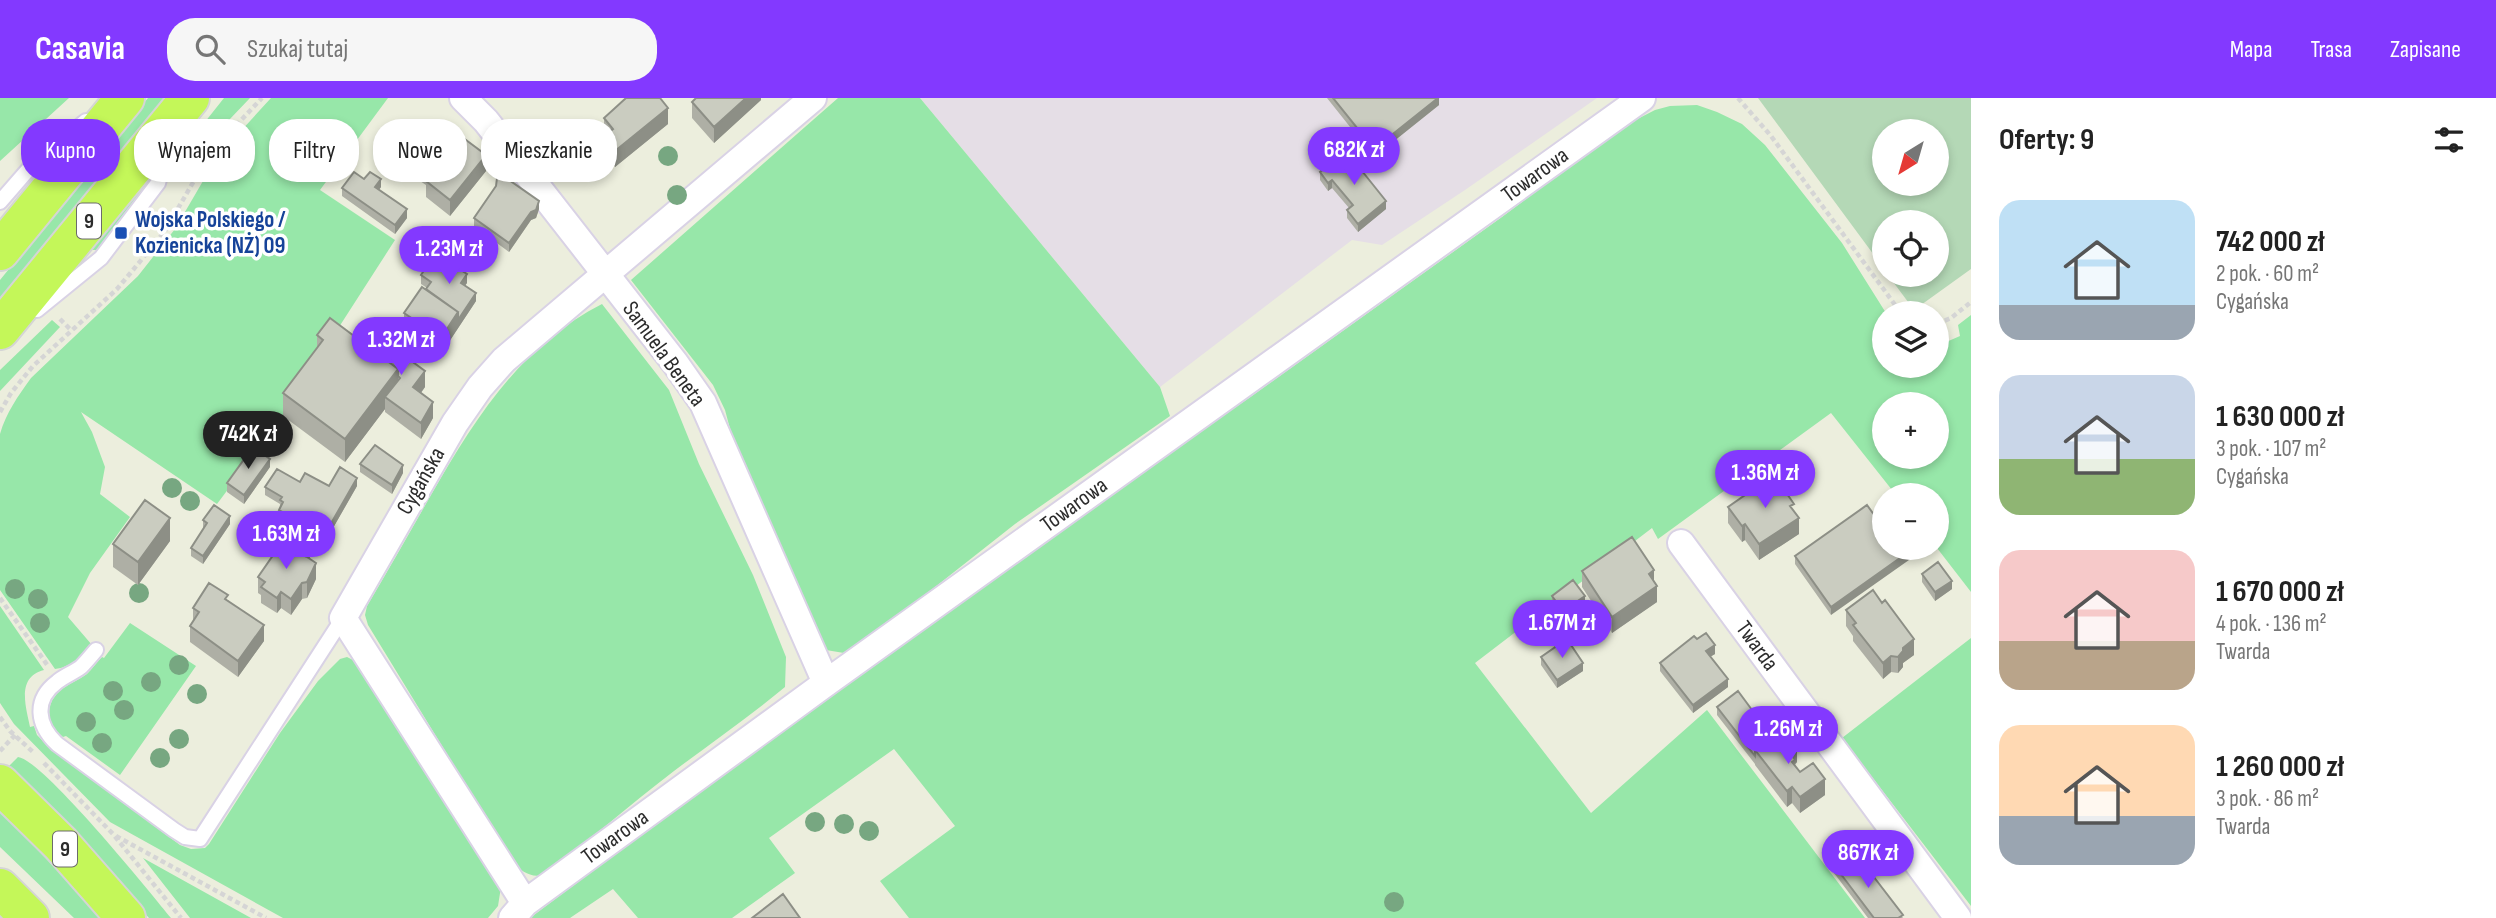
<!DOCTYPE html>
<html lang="pl">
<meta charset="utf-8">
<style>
body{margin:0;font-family:"Sofia Sans Condensed",sans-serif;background:#f6f6f6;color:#222;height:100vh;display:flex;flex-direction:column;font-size:26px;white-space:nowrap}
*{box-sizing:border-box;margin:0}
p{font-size:23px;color:#767676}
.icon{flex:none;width:38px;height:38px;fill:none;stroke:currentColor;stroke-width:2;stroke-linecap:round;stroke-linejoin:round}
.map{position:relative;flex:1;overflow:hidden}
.side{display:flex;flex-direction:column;background:#fff;width:525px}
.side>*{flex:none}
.top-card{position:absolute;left:21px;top:21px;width:665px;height:63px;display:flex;gap:14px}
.needle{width:46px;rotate:217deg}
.fabs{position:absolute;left:1872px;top:21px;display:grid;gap:14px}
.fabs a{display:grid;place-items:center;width:77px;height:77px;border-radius:50%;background:#fff;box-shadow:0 4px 10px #0003;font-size:35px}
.price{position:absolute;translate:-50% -60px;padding:0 16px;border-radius:24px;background:#8339ff;color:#fff;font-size:23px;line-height:46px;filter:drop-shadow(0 2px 4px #0008)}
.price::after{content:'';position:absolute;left:50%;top:42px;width:21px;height:16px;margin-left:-10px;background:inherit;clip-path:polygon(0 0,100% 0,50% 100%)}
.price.selected{background:#222;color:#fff}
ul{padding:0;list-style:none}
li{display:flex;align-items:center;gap:21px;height:175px;padding:0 28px}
li span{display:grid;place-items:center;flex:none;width:196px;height:140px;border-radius:21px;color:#555}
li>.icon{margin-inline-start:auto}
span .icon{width:84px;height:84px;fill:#fffc;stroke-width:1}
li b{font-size:30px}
h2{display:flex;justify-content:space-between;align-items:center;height:84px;padding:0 28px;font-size:30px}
.pill{padding:0 24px;border-radius:28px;background:#fff;box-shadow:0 4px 10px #0003;font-size:24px;line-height:63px}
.pill.selected{background:#8339ff;color:#fff}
header{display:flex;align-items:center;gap:42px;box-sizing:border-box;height:98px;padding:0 35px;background:#8339ff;color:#fff}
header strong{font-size:33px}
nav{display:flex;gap:38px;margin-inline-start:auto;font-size:24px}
.search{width:490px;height:63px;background:#f6f6f6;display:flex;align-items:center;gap:18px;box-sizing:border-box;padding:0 24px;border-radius:28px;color:#767676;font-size:26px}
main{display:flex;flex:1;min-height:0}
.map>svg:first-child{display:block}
.industrial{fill:#e5dee6}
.green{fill:#97e7a9;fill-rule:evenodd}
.cemetery{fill:#b4d8b6;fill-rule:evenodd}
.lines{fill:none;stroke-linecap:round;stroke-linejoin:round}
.lane-casing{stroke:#d9d2e5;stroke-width:18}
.street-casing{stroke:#d9d2e5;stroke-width:30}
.primary-casing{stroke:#d5d5d5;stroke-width:42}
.path{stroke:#d5d5d5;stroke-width:4.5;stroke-dasharray:5 3.5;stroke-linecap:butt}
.lane{stroke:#fff;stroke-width:14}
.street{stroke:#fff;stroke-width:26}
.primary{stroke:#c4f759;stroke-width:38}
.tree{fill:#77a781}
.wall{fill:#aeafa5}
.shaded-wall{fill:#8d8f86}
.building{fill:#caccc0;stroke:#8d8f86;stroke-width:2}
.transit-dot{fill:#1a4fb4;stroke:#fff;stroke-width:2.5}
.labels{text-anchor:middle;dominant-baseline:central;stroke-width:7;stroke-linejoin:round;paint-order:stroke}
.shield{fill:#fff;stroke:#6b6b6b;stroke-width:2}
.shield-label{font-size:21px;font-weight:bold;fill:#2c2c2c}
.street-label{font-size:23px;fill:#2c2c2c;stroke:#fff}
.transit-label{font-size:23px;font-weight:bold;fill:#164399;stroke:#fff;text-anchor:start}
</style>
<header>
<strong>Casavia</strong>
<div class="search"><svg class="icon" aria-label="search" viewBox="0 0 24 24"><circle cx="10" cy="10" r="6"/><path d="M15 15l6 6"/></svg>Szukaj tutaj</div>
<nav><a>Mapa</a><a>Trasa</a><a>Zapisane</a></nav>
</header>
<main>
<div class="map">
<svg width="1971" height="820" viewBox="0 0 1971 820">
<rect width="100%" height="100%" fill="#eceedd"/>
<!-- industrial -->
<path class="industrial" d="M920,0h677l-132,92 -83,55 -30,-5 -192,147z"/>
<!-- green -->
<path class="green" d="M0,0h69l-69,63z
M148,0h18l-166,204v-22z
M224,0h26l-42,44 -24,39 -11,-5 24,-44z
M271,0h117l-68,92 75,50 -65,101 -7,22 -106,141 -136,-92 11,20 13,35 -5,27 30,23 -40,56 -22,44 24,28c-10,12 -21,22 -37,24l-55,-79v-156c6,-21 18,-38 31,-56l107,-102 37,-47 42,-72z
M838,0h82l240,289 10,29 -155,108 -165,130 -24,-4 -90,-199 -11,-41 -12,-25 -82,-105z
M1697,7l20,7 25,12 23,21 77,98 44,70 -1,53h52v-20l23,-10 -2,-11 13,-10v277l-34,-44v-53h-41l-65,-82 -173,126 -6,-11 -177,135 116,150 116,-103 158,208h-956l-29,-37 75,-55 -61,-77 -125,89 26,35 -63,45h-94l-25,-29 -43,29h-40l429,-322 87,-54 23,-23 180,-121 253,-181 120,-90 33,-17 15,-4zM1885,306h52v53h-52z
M148,79l4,3 -9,15 -46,55h-8z
M602,206l67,86 30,74 54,111 33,82 -1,30c-36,30 -74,56 -111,84 -45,34 -86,71 -131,104 -13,3 -22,-4 -30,-13l-145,-237 -3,-10 2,-9c22,-37 43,-74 64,-111 44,-76 90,-150 171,-191z
M52,222l8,7 -60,64v-21z
M0,508l44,64c-28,7 -18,37 -14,57l4,-1 3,9 15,15 128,95 11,4 14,-1 4,-4 71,-111 38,-52 22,-22 7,-2 10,5 144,225 -3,19 -10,12h-205l-173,-96 -96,-98 -14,-21z
M130,525l66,43 -76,109 -54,-39 -3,1c-17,-13 -19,-34 -1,-48 8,-6 17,-9 25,-15 5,-5 10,-12 15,-17l2,1z
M1971,540v268l-129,-168z
M18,659c25,3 132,135 153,161h-22l-69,-78 -72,-73z
M0,712l102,108h-28l-74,-71z
M143,760l108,60h-61z"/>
<!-- cemetery -->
<path class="cemetery" d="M1758,0h213v171l-57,41 -26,-35h49v-53h-52v48zM1885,33h52v53h-52z"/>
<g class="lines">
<defs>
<path id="lane" d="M0,104l33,-38 53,-43
M37,212l64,-52 57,-75 12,-42
M96,552c-5,6 -10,12 -15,17 -8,6 -17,9 -24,15 -24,18 -20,43 0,62l117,86 11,7 15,2 143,-221"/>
<path id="street" d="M463,0l23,23 189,242 28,40 123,280
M1681,445l277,375
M525,805l-182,-285 112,-195 25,-36 24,-27 309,-262
M512,820l13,-15 301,-220 816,-585"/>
<path id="primary" d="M0,153l125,-153
M0,232l190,-232
M0,686l61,60 65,74
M0,790l30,30"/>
</defs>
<!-- lane casing -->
<use href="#lane" class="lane-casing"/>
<!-- street casing -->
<use href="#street" class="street-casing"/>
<!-- primary casing -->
<use href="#primary" class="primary-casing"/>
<!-- path -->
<path class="path" d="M1738,0l33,38 130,177
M60,221l11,11
M1937,226l14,-6 20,-16
M0,314l11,-19 22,-27 84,-77 16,-19 32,-39 45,-78 52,-55
M0,500l48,68
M0,619l10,14 23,21
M0,653l15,-16
M44,665l69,71 68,84
M116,738l150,82"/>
<!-- lane -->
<use href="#lane" class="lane"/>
<!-- street -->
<use href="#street" class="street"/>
<!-- primary -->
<use href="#primary" class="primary"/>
</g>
<!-- trees -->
<g class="tree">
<circle cx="576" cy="51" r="10"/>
<circle cx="668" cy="58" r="10"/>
<circle cx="677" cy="97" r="10"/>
<circle cx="172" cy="390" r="10"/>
<circle cx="190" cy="403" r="10"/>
<circle cx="15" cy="491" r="10"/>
<circle cx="139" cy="495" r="10"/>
<circle cx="38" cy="501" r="10"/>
<circle cx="40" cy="525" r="10"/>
<circle cx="179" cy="567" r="10"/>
<circle cx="151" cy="584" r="10"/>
<circle cx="113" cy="593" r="10"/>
<circle cx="197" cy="596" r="10"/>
<circle cx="124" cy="612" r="10"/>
<circle cx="86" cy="624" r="10"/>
<circle cx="179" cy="641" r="10"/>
<circle cx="102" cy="645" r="10"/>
<circle cx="160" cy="660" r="10"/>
<circle cx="815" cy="724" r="10"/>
<circle cx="844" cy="726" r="10"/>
<circle cx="869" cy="733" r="10"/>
<circle cx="1394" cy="804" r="10"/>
</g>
<!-- wall -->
<path class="wall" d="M761,0v2l-47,43 -22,-25v-16z
M1327,0h112v7l-65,52z
M604,20l64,6 -53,43 -12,-14v-16l2,-2 -1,-1z
M486,73l-36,45 -24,-19v-12l-6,-4v-8z
M1320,74l66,37 -28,23 -11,-14v-8l2,-2 -17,-20 -4,3 -8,-11z
M364,81l17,8 -2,3 28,28 -12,16 -53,-38v-8z
M539,111l-3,9 -5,2 -22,32 -35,-26v-8z
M439,171l28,14 -2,2 11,16 -35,53 -7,-5 -5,7 -18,-12v-10l-7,-5v-16l23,-25 -6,-4v-9z
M317,237l40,3 68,49 -4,6 12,25 -12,21 -36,-27v-3l-40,53 -62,-46v-23l34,-45z
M360,366l43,9 -11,21 -32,-22z
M270,369l-26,37 -17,-12v-9z
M300,384l29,4h28l-28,49 -14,-7 -4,8 -32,-18 1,-14 -15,-9v-8z
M1867,407l-36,110 -36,-51v-8z
M1728,409l66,4 5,23 -40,26 -14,-20 -3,2 -14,-19z
M203,422l27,4 -27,40 -12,-8v-8l12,-19z
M170,443l-32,44 -25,-18v-23z
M287,445l24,13 -2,2 7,21 -9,19 -5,1 -11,16 -10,-7 -4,5 -16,-10v-8l-3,-2v-16z
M1582,473l72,11 3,20 -45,31 -30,-46z
M1922,476l30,15 -17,12 -13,-19z
M1552,498l33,8 -22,16 -11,-16z
M228,502l36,41 -26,36 -48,-35v-16l3,-4v-14z
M1846,512l68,45 -11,8v4l-5,6 -7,-1 -8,7 -30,-38v-5l-7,-10z
M1697,541l18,15 -5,3 18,30 -35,26 -33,-42v-8z
M1541,559l42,14 -26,17 -16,-23z
M1717,609l55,30 25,25 -2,3 5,7 25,23 -25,18 -8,-10 -5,4 -32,-42v-1l-38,-49z
M1834,767l31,10 38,43h-35l-34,-45z"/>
<!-- shaded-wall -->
<path class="shaded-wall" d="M746,0h15v2l-47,43v-16z
M1438,0h1v7l-65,52v-8z
M668,10v16l-53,43v-16z
M486,57v16l-36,45v-16z
M381,81v8l-6,8v-8z
M1332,82v8l-4,3v-8z
M539,103v8l-3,9 -5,2 -22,32v-9z
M1386,103v8l-28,23v-8z
M407,111v9l-12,16v-9z
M467,176v9l-6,8v-8z
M476,195v8l-35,53v-16l17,-26z
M434,235v16l-5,7v-16z
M398,271v23l-13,5v12l-40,53v-23z
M425,273v16l-12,16v-16z
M433,304v16l-12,21v-16z
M270,361v8l-26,37v-9z
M403,367v8l-11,21v-9z
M357,380v8l-28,49v-8z
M230,418v8l-27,40v-8z
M170,420v23l-32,44v-23z
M1799,420v16l-40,26v-16z
M315,421v9l-4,8v-8z
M1745,426v16l-3,2v-16z
M311,450v8l-8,11v-8z
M1914,450h12l-95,67v-8z
M316,465v16l-9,19v-16z
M1654,472v16l-5,-12z
M1952,483v8l-17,12v-9z
M302,485v16l-11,16v-16z
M1657,488v16l-45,31v-16z
M281,494v16l-4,5v-15z
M1585,498v8l-22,16v-9z
M264,527v16l-26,36v-16z
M1914,541v16l-11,8v4l-5,6v-16l5,-9z
M1715,547v9l-9,5v-8z
M1891,558v16l-8,7v-16z
M1583,565v8l-26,17v-8z
M1728,581v8l-35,26v-8z
M1797,648v16l-2,2v11l-5,-23z
M1825,681v16l-25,18v-16z
M1792,689v16l-5,4v-16z"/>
<!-- building -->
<path class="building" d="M626,0h34l8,10 -53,43 -12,-14 10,-8 -9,-11z
M696,0h50l-32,29 -22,-25z
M1333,0h105l-64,51z
M450,32l10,8 -32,40 -8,-5z
M462,39l24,18 -36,45 -24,-19z
M1346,53l40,50 -28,23 -11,-14 6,-5 -21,-25 -4,3 -8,-11z
M354,74l10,7 6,-7 11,7 -6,8 32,22 -12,16 -53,-37z
M502,77l37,26 -3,9 -5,2 -22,31 -35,-25 22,-32 1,-8z
M445,162l22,14 -6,9 15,10 -18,27v-8l-32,-23 5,-7 -10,-7 8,-12 10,6z
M422,189l36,25 -17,26 -7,-5 -5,7 -18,-11 5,-8 -12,-8z
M330,220l68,51 -53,70 -62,-46 40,-53 -6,-5z
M365,229l60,44 -12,16 20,15 -12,21 -36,-26 15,-19 -2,-2v-7l-41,-31z
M375,347l28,20 -11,20 -32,-21z
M253,349l17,12 -26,36 -17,-12z
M340,369l17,11 -28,49 -14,-8 -4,9 -32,-18 4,-8 -3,-2 2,-3 -17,-10 12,-18 23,13 5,-9 24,13z
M1774,377l20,29 -4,2 9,12 -40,26 -14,-20 -3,2 -14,-19z
M145,402l25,18 -32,44 -25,-18z
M214,407l16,11 -27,40 -12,-8 16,-25 -4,-3z
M1867,407l18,25v18h29l-83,59 -36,-51z
M294,436l17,14 -6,8 -18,-13z
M1632,439l22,33 -5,4 8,12 -45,31 -30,-46z
M283,443l33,22 -9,19 -5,1 -11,16 -10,-7 -4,6 -16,-11 4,-5 -7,-5z
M1938,464l14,19 -17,11 -13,-18z
M1573,482l12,16 -22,15 -11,-15z
M209,485l19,12 -3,4 39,26 -26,36 -48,-35 9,-14 -6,-4z
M1873,492l9,13 3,-3 29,39 -11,9v3l-5,6 -7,-1 -8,7 -30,-38 3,-2 -10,-13z
M1706,535l9,12 -9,6 22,28 -35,26 -33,-42 34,-27 3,3z
M1567,541l16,24 -26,17 -16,-23z
M1738,593l34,46 -17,13v6l-38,-49z
M1776,636l7,9 7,-6 7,9 -7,6 5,8 -3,2 8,10 13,-9 12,16 -25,18 -8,-10 -5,4 -32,-41z
M1848,755l17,22 5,-3 33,43 -5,3h-24l-40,-53z
M783,796l17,24h-48z"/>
<!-- markers -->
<rect class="transit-dot" x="114" y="128" width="14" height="14" rx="3.5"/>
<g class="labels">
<!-- shield labels -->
<g class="shield">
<rect x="77" y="105.5" width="24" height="35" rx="5"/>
<rect x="53" y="733.5" width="24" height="35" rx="5"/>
</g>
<g class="shield-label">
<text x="89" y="123">9</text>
<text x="65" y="751">9</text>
</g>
<!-- street labels -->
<g class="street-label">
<text transform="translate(1535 77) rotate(-36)">Towarowa</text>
<text transform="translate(664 256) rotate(54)">Samuela Beneta</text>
<text transform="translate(421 383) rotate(-60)">Cygańska</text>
<text transform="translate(1074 407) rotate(-36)">Towarowa</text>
<text transform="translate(1757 548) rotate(54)">Twarda</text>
<text transform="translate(615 739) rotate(-36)">Towarowa</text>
</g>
<!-- transit labels -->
<g class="transit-label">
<text x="135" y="122">Wojska Polskiego /<tspan x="135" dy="26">Kozienicka (NŻ) 09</tspan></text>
</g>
</g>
</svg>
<div class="fabs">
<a><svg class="needle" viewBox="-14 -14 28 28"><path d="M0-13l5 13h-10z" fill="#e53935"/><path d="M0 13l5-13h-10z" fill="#767676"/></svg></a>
<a><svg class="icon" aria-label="locate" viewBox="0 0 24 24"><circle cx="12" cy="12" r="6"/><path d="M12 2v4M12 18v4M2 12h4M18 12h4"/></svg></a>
<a><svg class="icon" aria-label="layers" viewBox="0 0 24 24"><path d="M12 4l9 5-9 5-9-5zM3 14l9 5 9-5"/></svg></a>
<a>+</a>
<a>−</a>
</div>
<b class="price" style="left:1354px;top:89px">682K zł</b>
<b class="price" style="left:449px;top:188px">1.23M zł</b>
<b class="price" style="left:401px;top:279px">1.32M zł</b>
<b class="price selected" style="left:248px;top:373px">742K zł</b>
<b class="price" style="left:1765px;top:412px">1.36M zł</b>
<b class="price" style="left:286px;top:473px">1.63M zł</b>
<b class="price" style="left:1562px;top:562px">1.67M zł</b>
<b class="price" style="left:1788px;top:668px">1.26M zł</b>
<b class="price" style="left:1868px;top:792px">867K zł</b>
<div class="top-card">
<a class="pill selected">Kupno</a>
<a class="pill">Wynajem</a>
<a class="pill">Filtry</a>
<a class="pill">Nowe</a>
<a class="pill">Mieszkanie</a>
</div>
</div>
<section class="side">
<h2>Oferty: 9<svg class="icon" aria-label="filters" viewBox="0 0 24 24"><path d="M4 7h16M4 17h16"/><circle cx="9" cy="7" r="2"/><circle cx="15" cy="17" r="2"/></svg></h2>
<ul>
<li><span style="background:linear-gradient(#bfe0f5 75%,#9aa5b1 0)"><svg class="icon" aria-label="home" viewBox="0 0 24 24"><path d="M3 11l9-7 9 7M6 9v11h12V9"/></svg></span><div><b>742 000 zł</b><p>2 pok. · 60 m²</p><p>Cygańska</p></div></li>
<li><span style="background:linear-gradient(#c9d6e8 60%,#8fb573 0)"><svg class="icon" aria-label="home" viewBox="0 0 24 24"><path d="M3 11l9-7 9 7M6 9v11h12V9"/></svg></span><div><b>1 630 000 zł</b><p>3 pok. · 107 m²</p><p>Cygańska</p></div></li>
<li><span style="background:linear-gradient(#f6c9c9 65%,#b9a48a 0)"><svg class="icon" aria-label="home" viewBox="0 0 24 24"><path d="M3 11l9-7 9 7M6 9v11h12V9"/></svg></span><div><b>1 670 000 zł</b><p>4 pok. · 136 m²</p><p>Twarda</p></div></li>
<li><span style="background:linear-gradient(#ffd9b3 65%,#9aa5b1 0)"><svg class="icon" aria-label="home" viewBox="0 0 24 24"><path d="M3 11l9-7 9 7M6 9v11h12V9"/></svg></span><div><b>1 260 000 zł</b><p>3 pok. · 86 m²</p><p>Twarda</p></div></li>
</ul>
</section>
</main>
